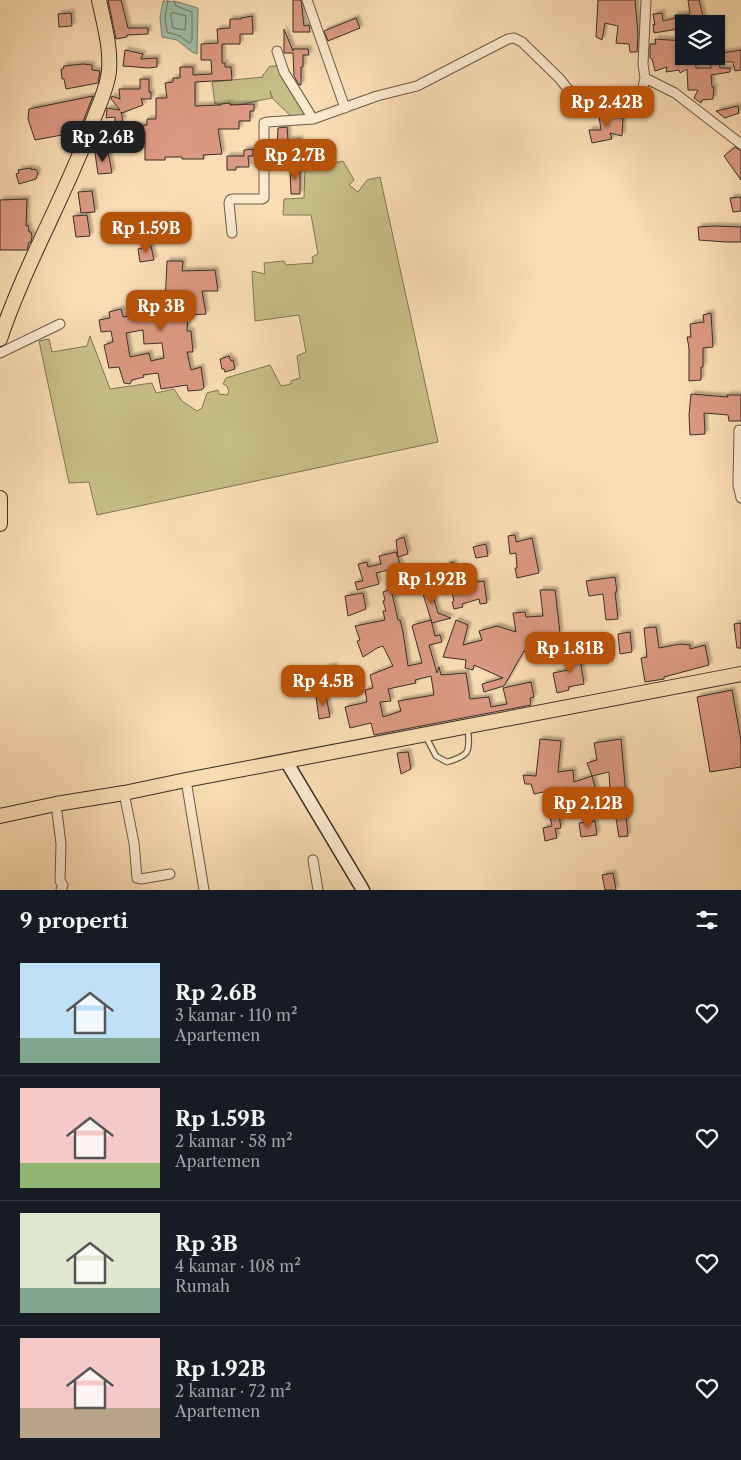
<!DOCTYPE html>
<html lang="id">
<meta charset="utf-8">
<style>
body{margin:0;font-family:"Libre Caslon Text",serif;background:#20242c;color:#f1f3f6;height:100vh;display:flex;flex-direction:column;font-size:19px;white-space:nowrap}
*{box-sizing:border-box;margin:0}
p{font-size:16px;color:#9ea1a6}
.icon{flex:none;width:28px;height:28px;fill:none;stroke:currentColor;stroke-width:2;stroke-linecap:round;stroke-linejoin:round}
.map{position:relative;height:890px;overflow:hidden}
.sheet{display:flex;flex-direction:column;background:#171b24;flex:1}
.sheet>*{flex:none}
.buttons{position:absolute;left:675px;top:15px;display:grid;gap:10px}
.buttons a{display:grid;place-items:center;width:50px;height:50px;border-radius:0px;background:#171b24;box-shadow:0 1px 4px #0004;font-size:25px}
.price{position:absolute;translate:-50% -42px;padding:0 11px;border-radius:10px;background:#b45309;color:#fff;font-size:16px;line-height:32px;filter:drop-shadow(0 1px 2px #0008)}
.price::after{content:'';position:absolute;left:50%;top:30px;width:15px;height:11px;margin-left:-8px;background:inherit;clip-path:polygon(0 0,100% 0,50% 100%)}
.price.on{background:#222;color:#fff}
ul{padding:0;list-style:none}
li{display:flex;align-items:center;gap:15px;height:125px;padding:0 20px}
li+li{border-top:1px solid #363941}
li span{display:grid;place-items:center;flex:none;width:140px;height:100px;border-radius:0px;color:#555}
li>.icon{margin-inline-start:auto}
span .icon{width:60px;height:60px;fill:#fffc;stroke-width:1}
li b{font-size:21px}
h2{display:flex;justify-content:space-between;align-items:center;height:60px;padding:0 20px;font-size:21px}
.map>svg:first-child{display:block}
.green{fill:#c6be87;stroke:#807657}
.water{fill:#9fbda7;stroke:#778474}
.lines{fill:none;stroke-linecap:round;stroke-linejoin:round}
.shore{stroke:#6c7667;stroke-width:1}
.building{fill:#db9983;stroke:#3a2e27;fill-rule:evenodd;filter:url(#shadow)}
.lane-casing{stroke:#6a5a4a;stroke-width:7}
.street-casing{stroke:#6a5a4a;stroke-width:11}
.secondary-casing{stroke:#3a2e27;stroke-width:15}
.primary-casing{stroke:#3a2e27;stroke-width:16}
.lane{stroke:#fce9ce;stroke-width:4.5}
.street{stroke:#fce9ce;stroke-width:9}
.secondary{stroke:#fce9ce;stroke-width:12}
.primary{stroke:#faddb4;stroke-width:14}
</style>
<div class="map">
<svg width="741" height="890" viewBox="0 0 741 890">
<defs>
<filter id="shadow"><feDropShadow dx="3" dy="-3" stdDeviation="1" flood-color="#0004"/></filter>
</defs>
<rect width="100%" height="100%" fill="#faddb4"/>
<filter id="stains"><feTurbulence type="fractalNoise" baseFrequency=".004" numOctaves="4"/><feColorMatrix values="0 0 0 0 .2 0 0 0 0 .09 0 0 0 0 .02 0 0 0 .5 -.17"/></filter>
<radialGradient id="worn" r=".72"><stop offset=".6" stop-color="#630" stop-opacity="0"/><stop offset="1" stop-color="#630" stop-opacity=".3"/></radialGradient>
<!-- green -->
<path class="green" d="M270,66h9l31,51 -15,3 -22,-21 -3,-8 2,7 -34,7 -23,-1 -3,-22 51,-5v-2z
M343,161l11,19 -5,5 9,7 9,-12 13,-3 58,265 -341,73 -8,-33 -20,1 -30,-142 10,-2 3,13 35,-6 3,-10 20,53 42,-6 4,10 18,-4 8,12 15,10 5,-3 5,-15 11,-3 1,4 8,1 2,-3 -2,-6 -4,-2 3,-6 44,-13 11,21 10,-2v-3l9,-3 -3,-22 9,-4 -7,-37 -44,6 -3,-50 13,3 -1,-11 20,-2 2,4 27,-2 -1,-6 6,-3 -7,-39h-28l1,-16 20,-1 1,-29z"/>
<!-- water -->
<path class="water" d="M163,1l15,1 20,6 -1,46 -5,-2 -15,-12 -15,-3 -2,-20z"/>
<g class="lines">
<!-- shore -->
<path class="shore" d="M168,0l-3,17 2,15 13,4 8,6 2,1 2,-3v-28l-16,-6 -2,-6
M172,13h3l11,3 -1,14 -12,-2 -2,-11z"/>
</g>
<!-- building -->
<path class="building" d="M108,0h13l7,28h20v6l-21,1v2l-11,2z
M293,0h8l3,26 5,-1 1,7h-17z
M598,0h37l3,34 -1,18h-7l-1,-8 -13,-1 2,-17 -13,-3 -3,17 -6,-3z
M688,0h11l5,21 -12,3h-8v4l-30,5 -1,-9 2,1 -2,-11 9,-1 1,8 12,-3v-3l15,-1z
M71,13l1,13 -13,1 -1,-13z
M252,16l1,18h-13v10h-18v19h3v4h6l1,13 -37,2v24l26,-1v-1l9,-1v2l24,-1v7h-4v10h-11v8h-21l4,25 -19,1 1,4h-22v-2h-17v3h-20v-28h-11v-6l13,-1v-6h9v-21h11l-2,-15 8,-1v-4h7v-11h13v8l19,-1 -1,-14h-10v-16l17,-1 -1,-14 13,-1v-9h11v-1z
M356,18l4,10 -32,13 -4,-10z
M284,29l9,22v-2h15l1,6h-6v12h-2v18h-2l-5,-9 -1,-23h-9z
M655,39l29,2v15h11l1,12h15l-1,-12h6v-2l25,-4v20l-6,1 -2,-9h-14l1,6h10v4l-19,3 1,12h2l-1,12 -11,1 -1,3 -7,-5 4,-8h-10l-1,-21 -7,4 -1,-3 -13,2 1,-5 -12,4 -3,-12 -2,-1v-14h6z
M125,50l18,4 -2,5 16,-1v9l-8,1 -26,-2z
M83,64l9,1v5l8,1 -2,12 -32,6 -2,-10h-2l-1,-10h2l1,-3z
M140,79h9v13h2v7h-10l2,6 -21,8 -1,-1 2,9 -8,1v-5l-9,1 1,-10 13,2 -9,-11 1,-3 8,3 -1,-10h21z
M93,96l-16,41 -15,2v-4l-27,5 -7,-21 1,-10z
M738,106l1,7 -14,5 -9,-7z
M598,109l9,3v5l16,1 -1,18 -12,-3 2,6 -20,4 -3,-13h12z
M287,127l1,13 12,-1v13h4v6l-10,1v-6l-19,1v-7h2l1,-19z
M735,147l6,4v29l-17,-24z
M253,149v7h-5l1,11h-13v3h-9v-14h17v-6z
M108,152l4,21 -14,1 -3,-21z
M31,168v2l4,-1 3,3 -2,7 -17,5 -3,-10 3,-1 -1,-3z
M290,169h10v25h-9z
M92,191l3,21 -14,1 -3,-21z
M741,197v14l-8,1 -3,-14z
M27,199l-1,27 2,-1 1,7h2l1,5 -1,5h-2l-2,8h-27v-50z
M87,215l3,21 -14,1 -3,-21z
M714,226l27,1v15h-15l-27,-2 -1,-13z
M151,246l3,14 -14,2 -2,-13z
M167,261h16l-1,10 33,-1 3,21h-16l4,23 -18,1 -1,16h4l2,21h-6l4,18 10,-3 3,21 -3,2 -13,1 -1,-6 -26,4 -3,-16 -15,2 1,2 -12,3 -2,4 -6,-1 -5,-16 -10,1 -5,-23 9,-3 -2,-11 -10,1 -2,-12 11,-2 -1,-6 12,-3 2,8 16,-3 -1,-14 24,-1 1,5 2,-1zM143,330l1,14 18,-1 2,15 -13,3 -2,-8 -19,4 -4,-24z
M711,313l2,34 -10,1v19h-2v13l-12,1v-33l-2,-11h4l-1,-13 14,-2 -1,-7z
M229,356l2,5 2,-1 2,9 -10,3 -1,-3h-2l-2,-10z
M691,394l37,3 -1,-2h14v26h-12l-1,-6 -24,-2 1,21 -15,1 -1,-20z
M515,535l1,7 16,-4 7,35 -22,5 -2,-10h2l-1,-15 -6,1 -2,-18z
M404,537l4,17 -10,3 -2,-17z
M486,544l2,12 -12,2 -3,-11z
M396,552l5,15 -25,6 3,11 -22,6 -2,-8 8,-1 -5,-17 9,-2 1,5 13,-3 -2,-8z
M453,562l6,22 10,-2v1l15,-2 3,22 -7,1 -1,-5 -17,5 1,3 -9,2 -2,-7 2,-1 -4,-17 -12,4 -2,-8 12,-3 -3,-12z
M615,577l2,15h-2l3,27 -12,1 -3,-26 -14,2 -3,-15z
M430,585l8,28 13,5 -19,5 -9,-29 -3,1 -2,-7z
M391,589l7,31h2l3,12 5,34 14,-3 -10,-37 1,-1 18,-5 4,16 5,-1 2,7 -13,3 8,28 2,-6 2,8 25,-2 4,26 19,-2 2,10 16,-3 -4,-16 28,-6 3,15 -4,1 1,7 -157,30 -3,-12 -21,5 -5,-21 22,-5 -2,-12 8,-2 -3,-13 23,-9 -10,-20 -6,2 -14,9 -6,-16 3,-1 -5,-14 30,-6 -2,-9h3l-3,-10 2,-1 -2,-8zM431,676l3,19 -36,6 3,10 -18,6 -3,-15 11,-1 -3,-12 28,-6 -1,-3z
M540,590h15l5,43 -20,3 15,8 -8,19 -23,-12 -20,35 -20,6 -2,-8 21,-6 -29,-13 -1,5 -8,-2 1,-8 -23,-3 13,-37 12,5 -5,20 19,-5 -3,-9 18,-5 19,6 -3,-19 12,-1 1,5 17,-1z
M363,593l3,16 -18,7 -3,-20z
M741,623v25h-4l-3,-24z
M656,627l3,21 21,-4 10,1v4l15,-4 4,20 -45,12v2l-19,3 -4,-24 6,-1 -3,-29z
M630,632l2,20 -12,2 -2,-20z
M579,653l5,31 -16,3 1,3 -12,3 -4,-20 15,-3 -2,-15z
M334,666l3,10 -12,3 -3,-10z
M732,690l9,51v26l-31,5 -13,-75z
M326,696l4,21 -11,2 -3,-22z
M540,739l21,2 -3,31 15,-2 1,12 18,-6 -5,-13 10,-3 -3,-17 27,-4 5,57h-1l3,20h-2l2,20 -9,1 -5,-31 -19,4 -1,-4 -17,1v-2l-16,3 -2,-7 9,-2 -1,-12 -33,7 -3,-10h-6l-2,-9 13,1zM609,772l1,18 -13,3 -5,-17z
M408,752l3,17 -10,5 -4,-21z
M559,815l2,13 -6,1 2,9 -12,3 -2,-13 9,-2 -2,-9z
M595,821l2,14 -16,2 -2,-14z
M613,873l3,17h-11l-3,-15z"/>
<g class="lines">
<defs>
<path id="lane" d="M426,737l10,19 11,6c25,-7 22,-11 21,-35"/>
<path id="street" d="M307,0l38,108
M646,0l-3,64 2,14 30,15 66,51
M277,51l7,21 29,47 64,-23 40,-10 91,-47 6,-1 8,4 38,37 11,14 60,19 5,-1 3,-5 6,-28
M232,233l-3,-30 1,-3 2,-1h30l2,-1v-75l3,-1 46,-3
M0,353l60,-29
M739,430l-1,55 3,13
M186,780l18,110
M124,793l10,50 3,35 4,1 29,-5
M56,804l5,40 -1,37 3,4 -2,5
M313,860l5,30"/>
<path id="secondary" d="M286,761l77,129"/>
<path id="primary" d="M0,339c24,-72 63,-139 90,-210 6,-19 17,-38 19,-58 2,-24 -5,-47 -10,-71
M0,498v26
M0,816l56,-12 68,-11 62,-13 555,-106"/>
</defs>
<!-- lane casing -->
<use href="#lane" class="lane-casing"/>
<!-- street casing -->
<use href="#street" class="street-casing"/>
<!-- secondary casing -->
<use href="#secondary" class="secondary-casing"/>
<!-- primary casing -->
<use href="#primary" class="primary-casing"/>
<!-- lane -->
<use href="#lane" class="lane"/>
<!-- street -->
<use href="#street" class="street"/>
<!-- secondary -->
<use href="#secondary" class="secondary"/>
<!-- primary -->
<use href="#primary" class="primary"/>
</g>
<rect width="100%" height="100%" filter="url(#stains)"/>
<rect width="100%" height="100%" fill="url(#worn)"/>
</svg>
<div class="buttons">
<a><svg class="icon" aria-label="layers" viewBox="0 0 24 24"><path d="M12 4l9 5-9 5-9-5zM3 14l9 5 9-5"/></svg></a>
</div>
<b class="price" style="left:607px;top:128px">Rp 2.42B</b>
<b class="price on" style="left:103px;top:163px">Rp 2.6B</b>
<b class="price" style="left:295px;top:181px">Rp 2.7B</b>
<b class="price" style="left:146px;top:254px">Rp 1.59B</b>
<b class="price" style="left:161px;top:332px">Rp 3B</b>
<b class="price" style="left:432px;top:605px">Rp 1.92B</b>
<b class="price" style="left:570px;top:674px">Rp 1.81B</b>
<b class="price" style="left:323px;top:707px">Rp 4.5B</b>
<b class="price" style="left:588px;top:829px">Rp 2.12B</b>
</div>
<section class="sheet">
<h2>9 properti<svg class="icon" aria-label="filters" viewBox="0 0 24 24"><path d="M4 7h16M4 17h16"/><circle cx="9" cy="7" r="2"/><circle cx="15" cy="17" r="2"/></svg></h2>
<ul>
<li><span style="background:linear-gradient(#bfe0f5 75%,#7fa58c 0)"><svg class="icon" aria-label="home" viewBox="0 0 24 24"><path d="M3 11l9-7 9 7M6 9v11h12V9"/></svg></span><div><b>Rp 2.6B</b><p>3 kamar · 110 m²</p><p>Apartemen</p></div><svg class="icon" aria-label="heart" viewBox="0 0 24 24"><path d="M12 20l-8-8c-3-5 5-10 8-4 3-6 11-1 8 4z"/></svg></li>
<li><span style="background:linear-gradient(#f6c9c9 75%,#8fb573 0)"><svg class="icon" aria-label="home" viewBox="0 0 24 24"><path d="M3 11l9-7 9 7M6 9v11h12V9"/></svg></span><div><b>Rp 1.59B</b><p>2 kamar · 58 m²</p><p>Apartemen</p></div><svg class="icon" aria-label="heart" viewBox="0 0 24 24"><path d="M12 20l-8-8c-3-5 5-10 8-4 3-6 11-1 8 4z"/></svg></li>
<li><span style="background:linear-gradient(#dfe7d0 75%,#7fa58c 0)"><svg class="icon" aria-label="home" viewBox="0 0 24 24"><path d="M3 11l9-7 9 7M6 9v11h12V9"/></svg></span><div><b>Rp 3B</b><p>4 kamar · 108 m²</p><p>Rumah</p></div><svg class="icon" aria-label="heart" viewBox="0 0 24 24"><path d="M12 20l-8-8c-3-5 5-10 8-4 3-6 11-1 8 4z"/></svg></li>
<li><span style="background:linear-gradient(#f6c9c9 70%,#b9a48a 0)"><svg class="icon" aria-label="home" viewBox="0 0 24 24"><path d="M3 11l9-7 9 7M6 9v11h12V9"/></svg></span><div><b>Rp 1.92B</b><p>2 kamar · 72 m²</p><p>Apartemen</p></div><svg class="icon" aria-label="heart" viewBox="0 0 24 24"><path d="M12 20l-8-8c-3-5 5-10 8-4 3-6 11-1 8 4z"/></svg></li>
</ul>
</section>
